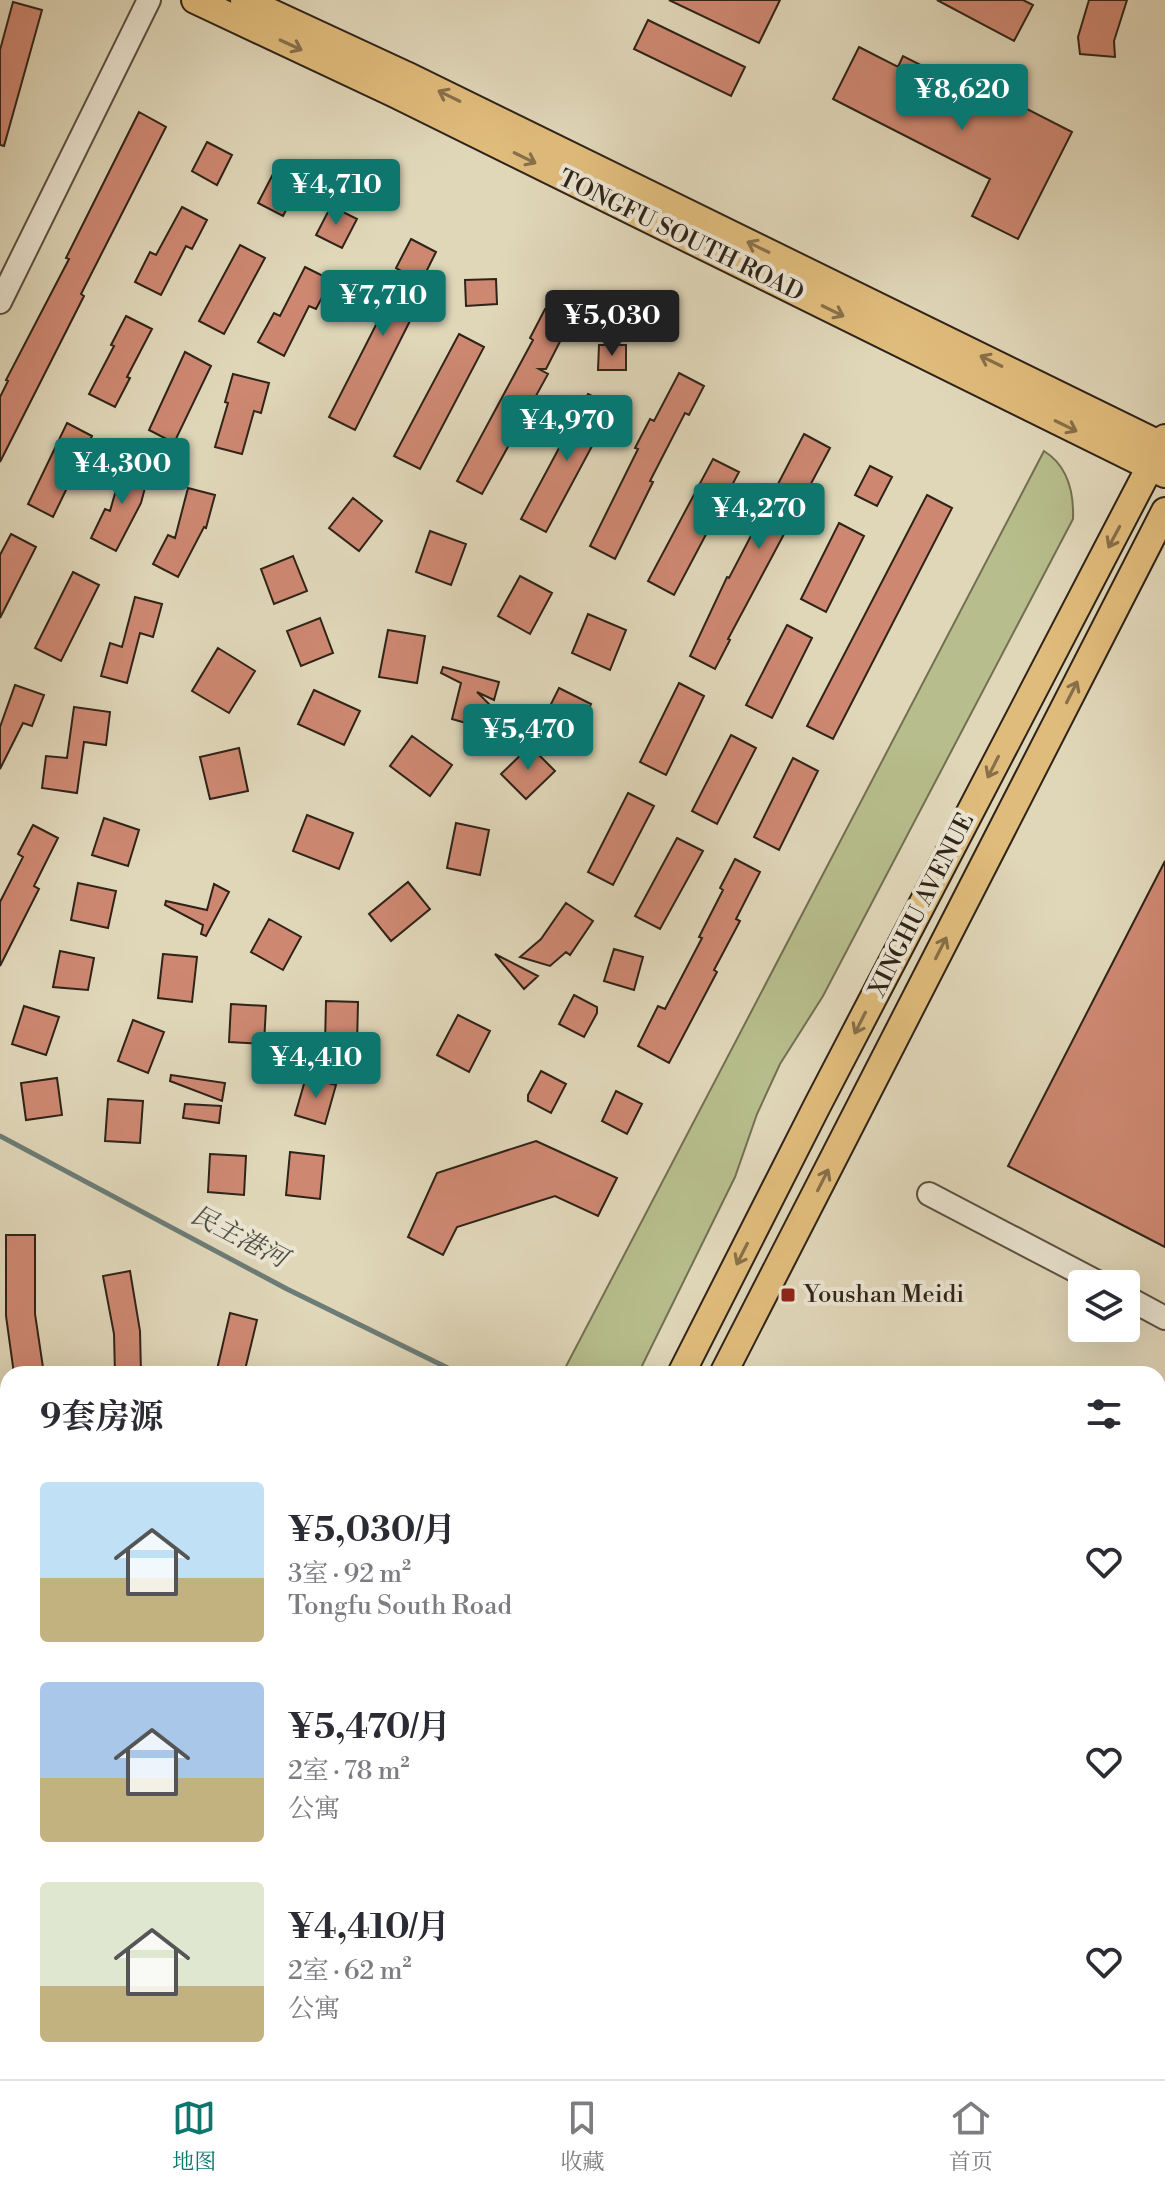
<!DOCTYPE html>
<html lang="zh">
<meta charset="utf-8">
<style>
body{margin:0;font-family:"Libre Bodoni","Noto Serif SC",serif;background:#f7f7f7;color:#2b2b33;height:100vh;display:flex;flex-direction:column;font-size:30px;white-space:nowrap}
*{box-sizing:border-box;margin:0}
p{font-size:26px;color:#7c7c81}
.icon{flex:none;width:44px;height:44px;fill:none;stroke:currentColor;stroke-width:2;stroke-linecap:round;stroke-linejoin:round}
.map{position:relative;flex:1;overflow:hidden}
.side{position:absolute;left:0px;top:1366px;width:1166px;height:714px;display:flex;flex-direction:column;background:#fff;border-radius:24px 24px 0 0;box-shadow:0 8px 32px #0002}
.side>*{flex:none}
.tools{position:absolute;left:1068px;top:1270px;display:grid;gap:16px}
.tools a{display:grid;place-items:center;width:72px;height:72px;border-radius:8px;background:#fff;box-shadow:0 8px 32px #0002;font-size:40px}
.price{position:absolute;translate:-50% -68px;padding:0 18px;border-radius:8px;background:#0f766e;color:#fff;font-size:26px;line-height:52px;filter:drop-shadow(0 2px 4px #0008)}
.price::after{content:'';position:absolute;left:50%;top:48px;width:24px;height:18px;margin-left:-12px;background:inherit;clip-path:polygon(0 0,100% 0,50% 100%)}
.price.current{background:#222;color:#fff}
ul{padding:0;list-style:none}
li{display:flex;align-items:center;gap:24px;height:200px;padding:0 40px}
li span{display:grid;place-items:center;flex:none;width:224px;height:160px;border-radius:8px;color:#555}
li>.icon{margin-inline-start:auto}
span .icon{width:96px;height:96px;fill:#fffc;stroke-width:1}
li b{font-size:34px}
h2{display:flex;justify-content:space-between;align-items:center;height:96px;padding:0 40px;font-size:34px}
.menu{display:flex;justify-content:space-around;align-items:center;height:112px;border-top:2px solid #e1e1e2;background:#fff;font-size:22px;color:#7c7c81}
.menu a{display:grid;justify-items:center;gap:4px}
.menu .current{color:#0f766e}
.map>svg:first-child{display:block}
.green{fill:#b7bd8c;stroke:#737052;stroke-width:2}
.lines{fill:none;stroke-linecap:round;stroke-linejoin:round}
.stream{stroke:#6c7c76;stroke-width:5}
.building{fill:#ce8872;stroke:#2f2318;stroke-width:2}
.minor-casing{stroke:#5b5040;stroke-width:26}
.major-casing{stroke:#2f2318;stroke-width:30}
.minor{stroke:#ebe5d2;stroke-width:22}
.major{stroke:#e0bc7c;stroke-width:26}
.oneway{stroke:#88704a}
.poi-dot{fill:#8f2418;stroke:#ebe5d2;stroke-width:3}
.labels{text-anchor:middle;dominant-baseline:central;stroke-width:8;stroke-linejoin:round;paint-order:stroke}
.street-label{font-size:24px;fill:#2f2318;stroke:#ebe5d2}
.poi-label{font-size:24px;fill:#2f2318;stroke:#ebe5d2;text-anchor:start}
.water-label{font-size:26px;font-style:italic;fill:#4d5047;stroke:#ebe5d2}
</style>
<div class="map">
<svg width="1165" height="2079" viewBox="0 0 1165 2079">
<rect width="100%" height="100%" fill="#e0d7b9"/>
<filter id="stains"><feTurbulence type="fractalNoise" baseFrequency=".0025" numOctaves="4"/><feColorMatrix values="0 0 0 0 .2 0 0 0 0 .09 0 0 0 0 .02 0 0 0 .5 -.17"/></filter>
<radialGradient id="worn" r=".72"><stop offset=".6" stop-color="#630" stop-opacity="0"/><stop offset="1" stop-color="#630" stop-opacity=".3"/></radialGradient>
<!-- green -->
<path class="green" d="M1044,451c24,15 30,41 29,68l-250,477 -43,68 -23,50 -22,63 -97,197h-76z
M424,2072h77l-3,7h-77z"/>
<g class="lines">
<!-- stream -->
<path class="stream" d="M0,1136l287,153 173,85
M1158,1768l7,3"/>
</g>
<!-- building -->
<path class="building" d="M669,0h111l-21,43z
M937,0h86l10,5 -19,36z
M1089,0h38l-13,41 1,16 -35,-3 -2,-17z
M13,2l29,8 -38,136 -4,-1v-95z
M648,20l97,47 -14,29 -97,-47z
M859,47l39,20 5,-11 85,43 4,-8 80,41 -54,107 -46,-23 18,-37 -157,-80z
M139,112l27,15 -85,167 3,2 -84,166v-65l8,-16 -2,-1 63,-121 -3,-1z
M207,142l25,13 -15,30 -25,-14z
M273,174l25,13 -15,29 -25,-13z
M331,206l26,13 -15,29 -26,-13z
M182,207l25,13 -15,29 -6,-3 -25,49 -26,-13 15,-30 6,3z
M411,239l25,13 -28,56 7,3 -60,119 -26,-13 74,-145 -7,-4z
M240,245l25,13 -41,76 -25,-13z
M305,267l26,13 -15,29 -7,-3 -25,50 -26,-14 16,-29 6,3z
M496,279l1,25 -31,2 -1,-26z
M545,309l25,13 -24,47h-7l9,5 -66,120 -25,-13 76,-141 -3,-2z
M126,316l26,13 -25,48 3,1 -15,29 -26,-13 25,-48 -3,-1z
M459,334l25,13 -64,122 -26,-13z
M599,345h27v25h-28z
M185,352l26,14 -37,77 -25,-13z
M679,373l25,13 -15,29 -4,-2 -35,68 3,1 -38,77 -25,-13 48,-97 -3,-1 15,-29 4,2z
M233,374l36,9 -8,30 -7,-2 -12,43 -27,-7 13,-44 -3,-1z
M588,394l25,13 -67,125 -25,-13z
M67,423l25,13 -39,81 -25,-13z
M804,434l26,14 -102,191 2,1 -15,29 -25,-13 37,-79 2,1z
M713,459l26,13 -65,123 -26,-14z
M124,462l26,7 -9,34 -25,48 -25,-13 14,-29 5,2z
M870,466l22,11 -15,29 -22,-11z
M188,488l27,7 -9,33 -2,-1 -26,50 -25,-13 15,-29 7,3z
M927,495l25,13 -119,231 -26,-13z
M353,498l29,23 -23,30 -30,-23z
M839,523l25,13 -38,76 -25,-13z
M430,531l36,13 -15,41 -35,-13z
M11,534l25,13 -36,71v-63z
M293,556l14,35 -33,13 -13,-35z
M73,572l26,13 -38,76 -26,-13z
M520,576l32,17 -22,41 -32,-18z
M135,597l27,7 -9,33 -13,-4 -13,50 -26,-7 9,-33 12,4z
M588,614l38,16 -16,40 -38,-17z
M320,618l13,35 -32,13 -14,-35z
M787,625l25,13 -40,80 -26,-13z
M388,630l37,6 -8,47 -38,-6z
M218,648l37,23 -26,42 -37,-22z
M443,667l56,15 -5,18 -17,-8 15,15 -5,22 -35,-10 9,-36 -20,-10z
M679,683l25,13 -38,79 -26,-13z
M15,685l29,10 -12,31 -9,-3 -23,46v-42z
M559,688l32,16 -18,36 -32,-16z
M314,690l46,21 -16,34 -46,-21z
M74,707l36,5 -4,33 -22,-3 -7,51 -35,-5 4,-32 21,2z
M731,735l25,13 -39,76 -25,-13z
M412,736l40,29 -22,31 -40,-30z
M530,746l25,25 -29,28 -25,-25z
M239,748l9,43 -38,8 -10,-42z
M793,758l25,13 -39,79 -25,-13z
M628,793l26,13 -41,79 -25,-13z
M307,815l46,18 -14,36 -46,-18z
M104,818l35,12 -11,36 -36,-11z
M456,823l33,7 -9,45 -33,-7z
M33,825l25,13 -24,48 5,3 -39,77v-64l23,-45 -5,-3z
M677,838l26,13 -43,78 -25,-13z
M735,859l25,13 -24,47 4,2 -26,49 3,2 -48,91 -31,-17 20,-40 7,3 37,-71 -3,-1 24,-47 -3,-2z
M1165,861v386l-157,-81z
M408,882l22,27 -39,32 -22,-27z
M78,883l38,8 -8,37 -37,-8z
M214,884l15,8 -23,44 -5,-2 2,-9 -38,-20 1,-4 41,9z
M566,903l27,18 -23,34 -4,-3 -16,14 -30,-9 21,-18z
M269,919l32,18 -18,33 -32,-18z
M614,949l29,8 -9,33 -30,-9z
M60,951l34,7 -6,32 -35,-3z
M163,954l34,3 -5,45 -34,-4z
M495,954l43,22 -14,13z
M574,995l23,12v6l-13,24 -25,-13z
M326,1001l32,1 -1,43 -32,-1z
M231,1004l35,2 -2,38 -35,-2z
M24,1006l35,11 -13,38 -34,-11z
M458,1015l32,16 -21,41 -32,-17z
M133,1020l31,12 -16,41 -30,-12z
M541,1071l25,13 -15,29 -23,-12v-6z
M171,1075l54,8 -3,18 -52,-20z
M306,1077l30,8 -11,39 -30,-9z
M57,1078l5,37 -36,5 -5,-37z
M616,1091l26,13 -15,30 -25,-13z
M108,1099l35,2 -3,42 -35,-2z
M185,1104l36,2 -2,17 -36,-5z
M536,1141l81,37 -19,38 -43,-20 -98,31 -14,28 -35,-18 29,-64z
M290,1152l34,4 -4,43 -34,-4z
M210,1154l36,2 -2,39 -36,-3z
M6,1235h29v79l9,60h-30l-8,-58z
M130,1271l10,60 1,43h-26l-1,-40 -11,-58z
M230,1313l27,7 -13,54h-28z"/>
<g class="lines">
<defs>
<path id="minor" d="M0,302l149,-302
M929,1194l172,90
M1126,1297l39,21
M0,1696l8,4
M750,2072l14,7"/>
<path id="major" d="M195,0l200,94 770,380
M244,0l162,75 759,372
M681,1374l136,-268 348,-668
M723,1374l442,-863
M321,2079l3,-7
M363,2079l4,-7"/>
</defs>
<!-- minor casing -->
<use href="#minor" class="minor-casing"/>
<!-- major casing -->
<use href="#major" class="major-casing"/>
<!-- minor -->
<use href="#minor" class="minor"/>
<!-- major -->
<use href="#major" class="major"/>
</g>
<!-- one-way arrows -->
<defs><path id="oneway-shaft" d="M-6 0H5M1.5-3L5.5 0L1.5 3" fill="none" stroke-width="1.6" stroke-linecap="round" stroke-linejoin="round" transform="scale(2)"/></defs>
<g class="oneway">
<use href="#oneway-shaft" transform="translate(291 45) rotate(25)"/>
<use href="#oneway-shaft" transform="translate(449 96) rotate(-154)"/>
<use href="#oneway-shaft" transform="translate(525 158) rotate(26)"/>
<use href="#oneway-shaft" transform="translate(758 247) rotate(-154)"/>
<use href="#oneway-shaft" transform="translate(833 311) rotate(26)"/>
<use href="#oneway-shaft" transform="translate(991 361) rotate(-154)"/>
<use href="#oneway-shaft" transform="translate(1066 426) rotate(26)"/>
<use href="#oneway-shaft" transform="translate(1114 537) rotate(118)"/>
<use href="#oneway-shaft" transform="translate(1072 692) rotate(-63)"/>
<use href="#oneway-shaft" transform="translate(993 767) rotate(117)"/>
<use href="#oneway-shaft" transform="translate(941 948) rotate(-63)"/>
<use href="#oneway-shaft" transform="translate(860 1023) rotate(117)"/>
<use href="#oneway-shaft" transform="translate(823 1180) rotate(-63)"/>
<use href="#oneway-shaft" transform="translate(742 1254) rotate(117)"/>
</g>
<!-- markers -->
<rect class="poi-dot" x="780" y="1287" width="16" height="16" rx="4"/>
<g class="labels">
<!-- street labels -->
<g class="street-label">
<text transform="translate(681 236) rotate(26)">TONGFU SOUTH ROAD</text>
<text transform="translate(922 905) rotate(-63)">XINGHU AVENUE</text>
</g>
<!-- poi labels -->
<g class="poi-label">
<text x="804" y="1295">Youshan Meidi</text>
</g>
<!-- water labels -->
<g class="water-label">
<text transform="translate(239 1237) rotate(27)">民主港河</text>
</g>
</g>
<rect width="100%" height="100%" filter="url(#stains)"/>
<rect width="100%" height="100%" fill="url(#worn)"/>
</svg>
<div class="tools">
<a><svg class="icon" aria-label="layers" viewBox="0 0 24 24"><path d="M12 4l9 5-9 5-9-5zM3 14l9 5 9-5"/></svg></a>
</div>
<b class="price" style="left:962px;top:132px">¥8,620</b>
<b class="price" style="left:336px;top:227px">¥4,710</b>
<b class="price" style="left:383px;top:338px">¥7,710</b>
<b class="price current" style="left:612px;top:358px">¥5,030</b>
<b class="price" style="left:567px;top:463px">¥4,970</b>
<b class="price" style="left:122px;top:506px">¥4,300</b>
<b class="price" style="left:759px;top:551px">¥4,270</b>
<b class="price" style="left:528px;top:772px">¥5,470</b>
<b class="price" style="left:316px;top:1100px">¥4,410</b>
<section class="side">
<h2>9套房源<svg class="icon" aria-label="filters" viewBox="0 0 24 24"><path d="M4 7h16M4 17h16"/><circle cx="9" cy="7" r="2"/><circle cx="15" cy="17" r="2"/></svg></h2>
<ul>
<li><span style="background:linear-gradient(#bfe0f5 60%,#c2b280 0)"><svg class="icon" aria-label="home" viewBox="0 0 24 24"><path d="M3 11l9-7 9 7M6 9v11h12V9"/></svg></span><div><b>¥5,030/月</b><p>3室 · 92 m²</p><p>Tongfu South Road</p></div><svg class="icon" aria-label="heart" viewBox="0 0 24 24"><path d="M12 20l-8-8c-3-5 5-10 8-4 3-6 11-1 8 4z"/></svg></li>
<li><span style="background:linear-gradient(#a9c7e8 60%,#c2b280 0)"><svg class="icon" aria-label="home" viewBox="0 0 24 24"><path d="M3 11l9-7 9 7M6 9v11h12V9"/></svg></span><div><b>¥5,470/月</b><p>2室 · 78 m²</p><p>公寓</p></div><svg class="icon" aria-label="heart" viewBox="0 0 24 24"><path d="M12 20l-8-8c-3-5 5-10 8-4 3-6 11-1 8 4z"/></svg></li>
<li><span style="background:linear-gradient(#dfe7d0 65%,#c2b280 0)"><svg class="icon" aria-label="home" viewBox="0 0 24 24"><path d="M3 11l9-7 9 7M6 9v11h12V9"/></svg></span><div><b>¥4,410/月</b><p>2室 · 62 m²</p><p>公寓</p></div><svg class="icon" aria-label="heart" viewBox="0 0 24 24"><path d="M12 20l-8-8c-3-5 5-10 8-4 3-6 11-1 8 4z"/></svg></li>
</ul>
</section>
</div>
<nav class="menu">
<a class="current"><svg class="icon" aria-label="map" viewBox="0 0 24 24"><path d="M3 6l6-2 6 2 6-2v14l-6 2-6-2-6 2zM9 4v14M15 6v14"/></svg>地图</a>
<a><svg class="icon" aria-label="saved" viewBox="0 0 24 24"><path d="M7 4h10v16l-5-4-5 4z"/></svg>收藏</a>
<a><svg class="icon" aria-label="home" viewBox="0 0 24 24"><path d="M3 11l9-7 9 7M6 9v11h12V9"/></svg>首页</a>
</nav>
